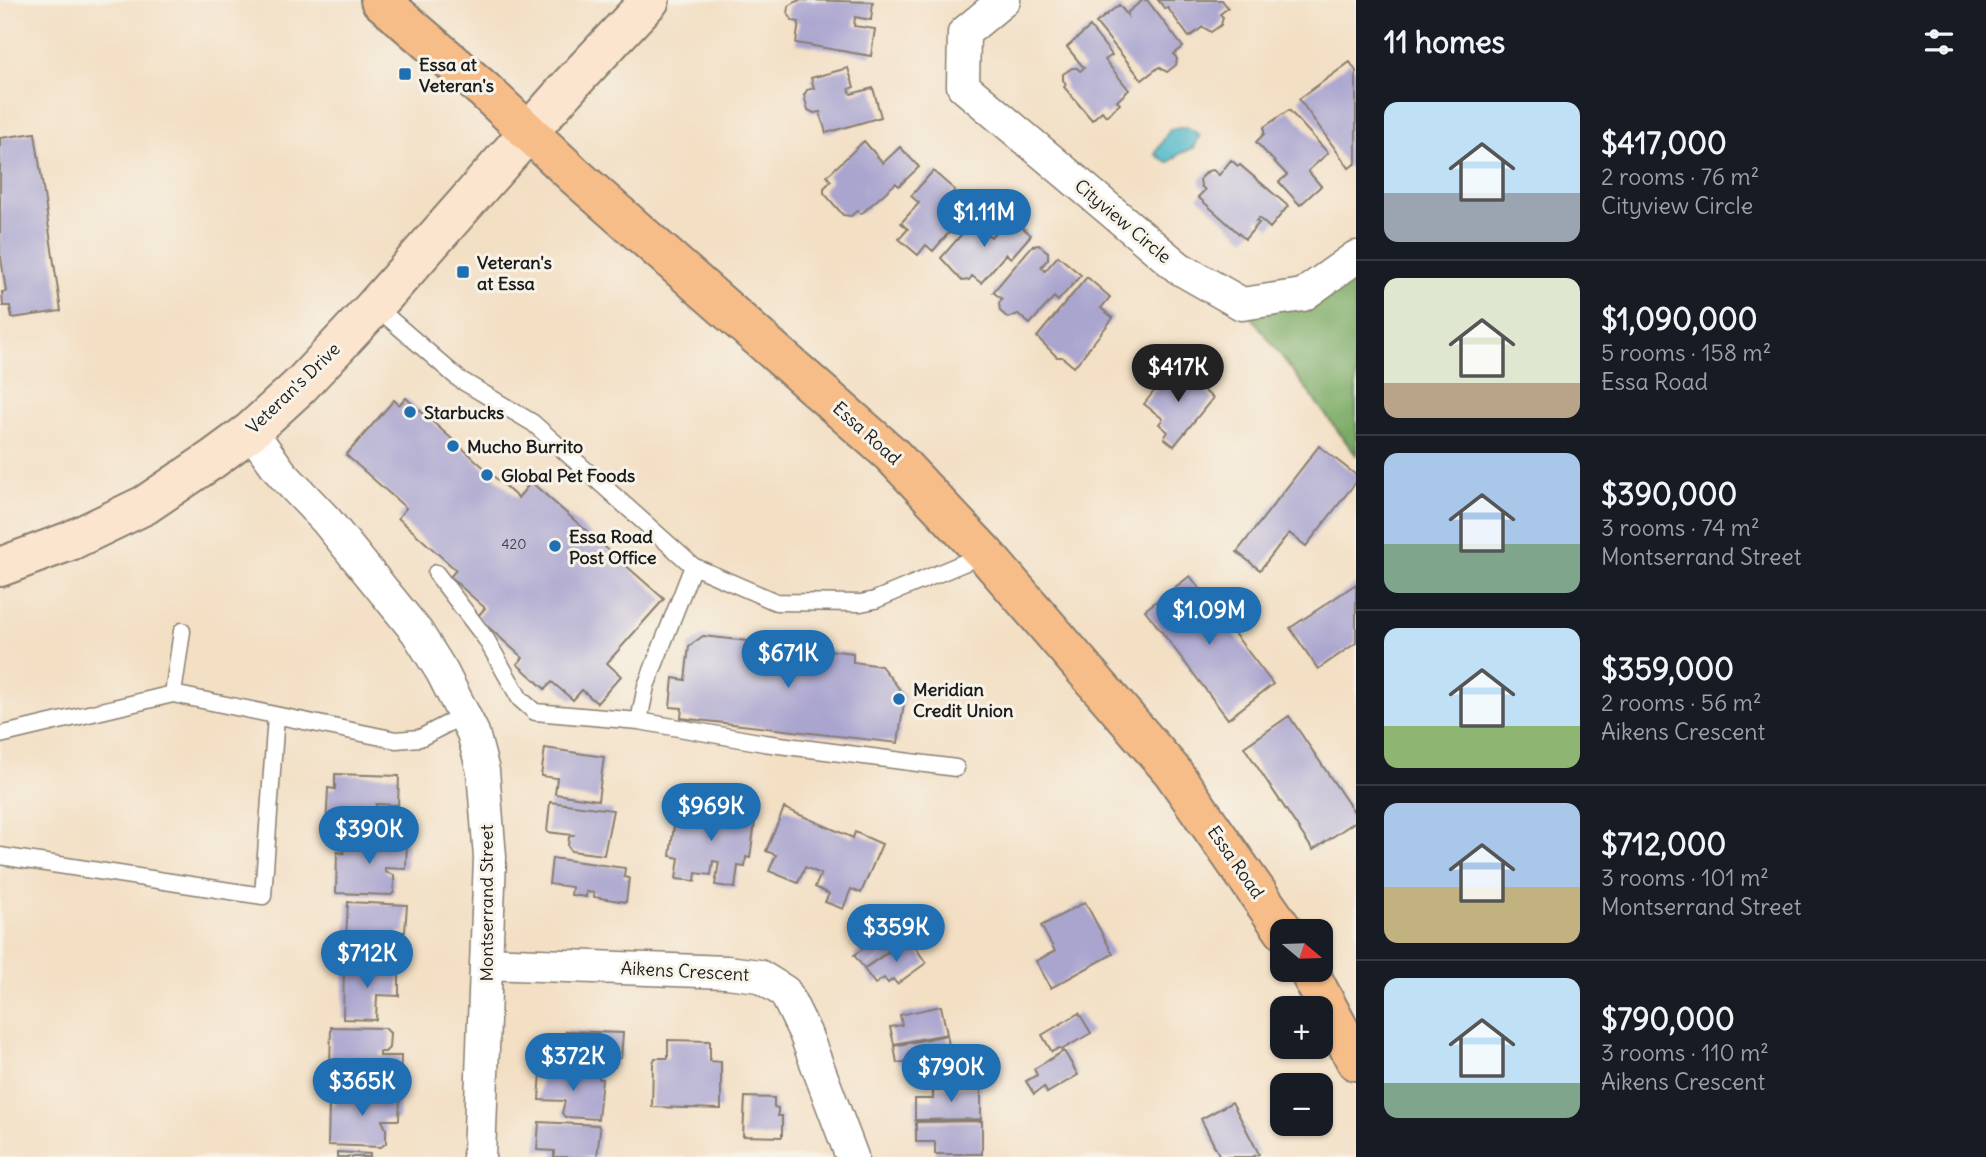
<!DOCTYPE html>
<meta charset="utf-8">
<style>
body{margin:0;font-family:Delius,sans-serif;background:#242831;color:#f1f3f6;height:100vh;display:flex;flex-direction:column;font-size:26px;white-space:nowrap}
*{box-sizing:border-box;margin:0}
p{font-size:23px;color:#9ea1a6}
.icon{flex:none;width:38px;height:38px;fill:none;stroke:currentColor;stroke-width:2;stroke-linecap:round;stroke-linejoin:round}
.map{position:relative;flex:1;overflow:hidden}
.details{display:flex;flex-direction:column;background:#171b24;width:630px}
.details>*{flex:none}
.needle{width:46px;rotate:109deg}
.fabs{position:absolute;left:1270px;top:919px;display:grid;gap:14px}
.fabs a{display:grid;place-items:center;width:63px;height:63px;border-radius:14px;background:#171b24;box-shadow:0 2px 5px #0004;font-size:35px}
.price{position:absolute;translate:-50% -60px;padding:0 16px;border-radius:24px;background:#1f6fb2;color:#fff;font-size:23px;line-height:46px;filter:drop-shadow(0 2px 4px #0008)}
.price::after{content:'';position:absolute;left:50%;top:42px;width:21px;height:16px;margin-left:-10px;background:inherit;clip-path:polygon(0 0,100% 0,50% 100%)}
.price.selected{background:#222;color:#fff}
ul{padding:0;list-style:none}
li{display:flex;align-items:center;gap:21px;height:175px;padding:0 28px}
li+li{border-top:2px solid #363941}
li span{display:grid;place-items:center;flex:none;width:196px;height:140px;border-radius:14px;color:#555}
li>.icon{margin-inline-start:auto}
span .icon{width:84px;height:84px;fill:#fffc;stroke-width:1}
li b{font-size:30px}
h2{display:flex;justify-content:space-between;align-items:center;height:84px;padding:0 28px;font-size:30px}
main{display:flex;flex:1;min-height:0}
.map>svg:first-child{display:block}
.forest{fill:#7aaa65;stroke:#4b6340;stroke-width:2}
.water{fill:#4bb7c7;stroke:#346a72;stroke-width:2}
.building{fill:#aaa5cf}
.lines{fill:none;stroke-linecap:round;stroke-linejoin:round}
.lane-casing{stroke:#887e70;stroke-width:19}
.street-casing{stroke:#887e70;stroke-width:35}
.secondary-casing{stroke:#887e70;stroke-width:42}
.primary-casing{stroke:#887e70;stroke-width:42}
.lane{stroke:#fff;stroke-width:16}
.street{stroke:#fff;stroke-width:32}
.secondary{stroke:#fce5cf;stroke-width:38}
.primary{stroke:#f7bd88;stroke-width:38}
.poi-dot{fill:#1f6fb2;stroke:#f7f3e8;stroke-width:2.5}
.labels{text-anchor:middle;dominant-baseline:central;stroke-width:6;stroke-linejoin:round;paint-order:stroke}
.number-label{font-size:14px;fill:#403e49}
.poi-label{font-size:18px;font-weight:bold;fill:#1c1c1c;stroke:#f7f3e8;text-anchor:start}
.street-label{font-size:18px;fill:#1c1c1c;stroke:#f7f3e8}
</style>
<main>
<div class="map">
<svg width="1356" height="1157" viewBox="0 0 1356 1157">
<rect width="100%" height="100%" fill="#f7f3e8"/>
<filter id="ink" filterUnits="userSpaceOnUse"><feTurbulence type="fractalNoise" baseFrequency=".0143" numOctaves="2"/><feDisplacementMap in="SourceGraphic" scale="14" xChannelSelector="R" yChannelSelector="G"/><feConvolveMatrix kernelMatrix="1 2 1 2 8 2 1 2 1" color-interpolation-filters="sRGB"/></filter>
<filter id="wash" filterUnits="userSpaceOnUse"><feTurbulence type="fractalNoise" baseFrequency=".00686" numOctaves="4" result="noise"/><feDisplacementMap in="SourceGraphic" scale="28" xChannelSelector="R" yChannelSelector="G"/><feGaussianBlur stdDeviation="1.57" result="paint"/><feColorMatrix in="noise" values="0 0 0 0 0 0 0 0 0 0 0 0 0 0 0 0 0 1.4 0 .05"/><feComposite in="paint" operator="in"/></filter>
<g filter="url(#wash)">
<rect width="100%" height="100%" fill="#f3dfc4"/>
<!-- forest -->
<path class="forest" d="M1356,257v198l-114,-151z"/>
<!-- water -->
<path class="water" d="M1187,127l13,8 -6,13 -13,5 -13,10 -13,-9 15,-25z"/>
<g id="blocks">
<!-- building -->
<path class="building" d="M802,0l71,2 -2,18 -16,-3 -1,9 21,3 -4,27 -75,-13 3,-21 -6,-1 -5,-7 1,-8 8,-5z
M1143,0h4l36,47 -9,7 3,5 -1,6 -9,7 -8,-5 -17,13 -46,-57 23,-18 9,11v-4z
M1158,0h64l6,8 -8,6 3,3 -2,8 -10,7 -8,-5 -14,10 -22,-30 -2,2z
M1090,27l22,28 -7,5 24,30 -12,11 3,3 -14,12 -4,-5 -10,9 -28,-33 2,-3 -3,-4v-6l9,-6h5l3,3 4,-3 -17,-21z
M1350,62l6,9v92l-7,5 -50,-69z
M848,68l6,19 -5,2 2,5 22,-6 8,29 -55,16 -6,-21 -6,1 -6,-3 -4,-15 3,-5 7,-2 -3,-10z
M1289,110l39,43 -20,18 13,15 -21,19 -21,-23 8,-7 -31,-33 8,-8v-7z
M35,133l26,178 -49,7 -2,-12h-7l-1,-14h4l-5,-35h-1v-119z
M864,141l19,22 17,-16 19,20 -20,19 -3,-3 -35,31 -3,-4 -7,6 -8,-1 -19,-22v-5l7,-7 -4,-5z
M1231,160l7,6 2,-1 48,41 -18,22 -11,-10 -3,3 3,2 -14,16 -47,-42 7,-7 -4,-4 -1,-7 8,-8 5,-1 6,5z
M933,171l22,19 -13,14 18,16 -27,31 -7,-6 -8,10 -19,-16 9,-10 -7,-6 18,-20 -8,-7z
M1009,216l22,19 -20,23 -5,-4 -25,29 -9,-7 -3,4 -7,1 -21,-23 32,-37h6l8,6v7l4,3z
M1039,245l9,7v7l-7,8 4,4 13,-15 23,19 -23,26 -4,-4 -24,27 -12,-10 -10,4 -8,-7 -1,-8 3,-4 -9,-7 39,-46z
M1087,277l23,20 -9,11 12,10 -39,49 -12,-10h-5l-20,-20z
M1174,366l39,32 -39,48 -10,-8 4,-6 -9,-8 4,-5 -19,-15z
M406,398l112,100 13,-16 133,117 -57,64 14,13 -24,27 -15,-13 -9,10 -21,-18 -7,7 -28,-25 6,-6 -46,-41 8,-9 -35,-31 6,-7 -58,-52 8,-10 -60,-53 48,-55 5,5z
M1319,446l37,29v7l-50,64 -17,-13 -29,37 -23,-18z
M1190,576l83,108 -45,35 -83,-109z
M1356,584v59l-38,26 -28,-41z
M703,636l150,17v9l28,4 24,30 -7,47 -217,-25 1,-10 -12,-1 3,-29 12,2 4,-34z
M1289,716l67,99v6l-43,29 -69,-103z
M545,748l59,9 -6,43 -43,-6 2,-16 -16,-2z
M335,774l64,2 -1,29 -22,-1v4h5l4,5 -1,15 -4,4 -54,-2 2,-42 7,1z
M550,802l63,8 -9,45 -33,-4 -3,-5 1,-9 4,-2 -26,-3z
M677,802l29,4 -1,7 21,3 1,-6 29,4 -6,44 -4,-1 -1,10 -7,-1 -3,22 -20,-3 4,-23 -6,-1 -2,14 -15,-2 -1,8 -19,-2 3,-21 -9,-2z
M784,808l69,30 2,-6 27,12 -21,49 -10,-4 -8,20 -18,-7 4,-8 -14,-7 6,-13 -16,-7 -7,16 -29,-12 7,-16 -10,-4z
M345,838l62,3 -1,28 -21,-1v4l9,3v17l-3,3 -55,-2 1,-41 7,1z
M552,858l73,10 -1,9 5,1 -3,24 -32,-5v-4l-8,-1v5l-15,-2 1,-8 -23,-3z
M348,902l59,3 -2,27h-6l-1,25 -53,-2z
M1085,902l28,52 -62,34 -15,-27 19,-10 -14,-25z
M893,914l16,23 -45,31 -10,-13 9,-6 -4,-5 4,-3 -5,-3z
M909,938l17,25 -29,21 -4,-5 -5,4 -4,-5 -9,6 -11,-15z
M344,966l55,2v28l-22,-1 -1,25 -33,-1z
M941,1006l6,28 -53,10 -4,-17 12,-2 -2,-10z
M1079,1013l12,20 -30,17 -2,-2 -7,4 -10,-17z
M331,1027l54,1 5,5 -1,15 -4,4h-5v4h21l-1,29 -63,-2v-14l-7,-1z
M566,1031l57,2 -2,25h-5l-1,9 -73,-3 1,-27 22,1z
M947,1035l6,30 -35,7 -1,-6 -8,2 -1,-7 -11,2 -3,-17z
M668,1040l42,1v20l11,1v47l-69,-2 1,-44 2,-5h13z
M1064,1051l14,24 -31,18 -3,-6 -10,7 -8,-13 11,-6 -3,-6z
M541,1072l58,3v4h3l-4,40 -33,-2 -3,-4 3,-12 -26,-1z
M981,1086v33l-66,1v-21h18v-11z
M336,1090l64,3 -1,27h-17l4,9v14l-5,4 -53,-2 1,-40h7z
M745,1097l29,1v9l4,1v8h4v21l-39,-1z
M1232,1102l27,52 -7,3h-32l-19,-38z
M982,1121v33h-47v-12h-19v-20z
M539,1122l59,3 2,5 -3,27h-43v-6l-17,-1z
M337,1152l33,2v3h-33z"/>
</g>
</g>
<g filter="url(#ink)">
<use href="#blocks" fill-opacity="0" stroke="#887e70" stroke-width="2"/>
<g class="lines">
<defs>
<path id="lane" d="M375,306l84,73 74,44 160,143 83,36 85,1 14,-3 110,-46
M436,573l50,66 34,60 15,13 104,9 125,22 192,25
M173,694l9,-63
M639,721l7,-35 47,-120
M0,735l173,-41 223,46 24,-2 44,-23
M0,856l263,40 13,-180"/>
<path id="street" d="M1004,0l-40,33 -1,53 216,182 63,36 61,-9 53,-38
M251,431l31,43 44,46 91,112 25,40 31,61 10,38 7,86 -11,300
M486,963l241,9 32,4 26,16 20,41 47,124"/>
<path id="secondary" d="M0,567l70,-26 75,-36 68,-46 38,-28 49,-45 75,-80 196,-222 79,-84"/>
<path id="primary" d="M380,0l104,90 90,85 318,280 93,99 187,217 112,160
M1308,970l48,91"/>
</defs>
<!-- lane casing -->
<use href="#lane" class="lane-casing"/>
<!-- street casing -->
<use href="#street" class="street-casing"/>
<!-- secondary casing -->
<use href="#secondary" class="secondary-casing"/>
<!-- primary casing -->
<use href="#primary" class="primary-casing"/>
<!-- lane -->
<use href="#lane" class="lane"/>
<!-- street -->
<use href="#street" class="street"/>
<!-- secondary -->
<use href="#secondary" class="secondary"/>
<!-- primary -->
<use href="#primary" class="primary"/>
</g>
</g>
<!-- markers -->
<g class="poi-dot">
<rect x="398" y="67" width="14" height="14" rx="3.5"/>
<rect x="456" y="265" width="14" height="14" rx="3.5"/>
<circle cx="410" cy="412" r="7"/>
<circle cx="453" cy="446" r="7"/>
<circle cx="487" cy="475" r="7"/>
<circle cx="555" cy="546" r="7"/>
<circle cx="899" cy="699" r="7"/>
</g>
<g class="labels">
<!-- number labels -->
<g class="number-label">
<text x="514" y="544">420</text>
</g>
<!-- poi labels -->
<g class="poi-label">
<text x="419" y="64">Essa at<tspan x="419" dy="21">Veteran's</tspan></text>
<text x="477" y="262">Veteran's<tspan x="477" dy="21">at Essa</tspan></text>
<text x="424" y="412">Starbucks</text>
<text x="467" y="446">Mucho Burrito</text>
<text x="501" y="475">Global Pet Foods</text>
<text x="569" y="536">Essa Road<tspan x="569" dy="21">Post Office</tspan></text>
<text x="913" y="689">Meridian<tspan x="913" dy="21">Credit Union</tspan></text>
</g>
<!-- street labels -->
<g class="street-label">
<text transform="translate(1123 221) rotate(40)">Cityview Circle</text>
<text transform="translate(293 388) rotate(-44)">Veteran's Drive</text>
<text transform="translate(867 433) rotate(42)">Essa Road</text>
<text transform="translate(1236 862) rotate(55)">Essa Road</text>
<text transform="translate(486 903) rotate(-90)">Montserrand Street</text>
<text transform="translate(685 971) rotate(3)">Aikens Crescent</text>
</g>
</g>
</svg>
<div class="fabs">
<a><svg class="needle" viewBox="-14 -14 28 28"><path d="M0-13l5 13h-10z" fill="#e53935"/><path d="M0 13l5-13h-10z" fill="#9ea1a6"/></svg></a>
<a>+</a>
<a>−</a>
</div>
<b class="price" style="left:984px;top:249px">$1.11M</b>
<b class="price selected" style="left:1178px;top:404px">$417K</b>
<b class="price" style="left:1209px;top:647px">$1.09M</b>
<b class="price" style="left:788px;top:690px">$671K</b>
<b class="price" style="left:711px;top:843px">$969K</b>
<b class="price" style="left:369px;top:866px">$390K</b>
<b class="price" style="left:896px;top:964px">$359K</b>
<b class="price" style="left:367px;top:990px">$712K</b>
<b class="price" style="left:573px;top:1093px">$372K</b>
<b class="price" style="left:951px;top:1104px">$790K</b>
<b class="price" style="left:362px;top:1118px">$365K</b>
</div>
<section class="details">
<h2>11 homes<svg class="icon" aria-label="filters" viewBox="0 0 24 24"><path d="M4 7h16M4 17h16"/><circle cx="9" cy="7" r="2"/><circle cx="15" cy="17" r="2"/></svg></h2>
<ul>
<li><span style="background:linear-gradient(#bfe0f5 65%,#9aa5b1 0)"><svg class="icon" aria-label="home" viewBox="0 0 24 24"><path d="M3 11l9-7 9 7M6 9v11h12V9"/></svg></span><div><b>$417,000</b><p>2 rooms · 76 m²</p><p>Cityview Circle</p></div></li>
<li><span style="background:linear-gradient(#dfe7d0 75%,#b9a48a 0)"><svg class="icon" aria-label="home" viewBox="0 0 24 24"><path d="M3 11l9-7 9 7M6 9v11h12V9"/></svg></span><div><b>$1,090,000</b><p>5 rooms · 158 m²</p><p>Essa Road</p></div></li>
<li><span style="background:linear-gradient(#a9c7e8 65%,#7fa58c 0)"><svg class="icon" aria-label="home" viewBox="0 0 24 24"><path d="M3 11l9-7 9 7M6 9v11h12V9"/></svg></span><div><b>$390,000</b><p>3 rooms · 74 m²</p><p>Montserrand Street</p></div></li>
<li><span style="background:linear-gradient(#bfe0f5 70%,#8fb573 0)"><svg class="icon" aria-label="home" viewBox="0 0 24 24"><path d="M3 11l9-7 9 7M6 9v11h12V9"/></svg></span><div><b>$359,000</b><p>2 rooms · 56 m²</p><p>Aikens Crescent</p></div></li>
<li><span style="background:linear-gradient(#a9c7e8 60%,#c2b280 0)"><svg class="icon" aria-label="home" viewBox="0 0 24 24"><path d="M3 11l9-7 9 7M6 9v11h12V9"/></svg></span><div><b>$712,000</b><p>3 rooms · 101 m²</p><p>Montserrand Street</p></div></li>
<li><span style="background:linear-gradient(#bfe0f5 75%,#7fa58c 0)"><svg class="icon" aria-label="home" viewBox="0 0 24 24"><path d="M3 11l9-7 9 7M6 9v11h12V9"/></svg></span><div><b>$790,000</b><p>3 rooms · 110 m²</p><p>Aikens Crescent</p></div></li>
</ul>
</section>
</main>
